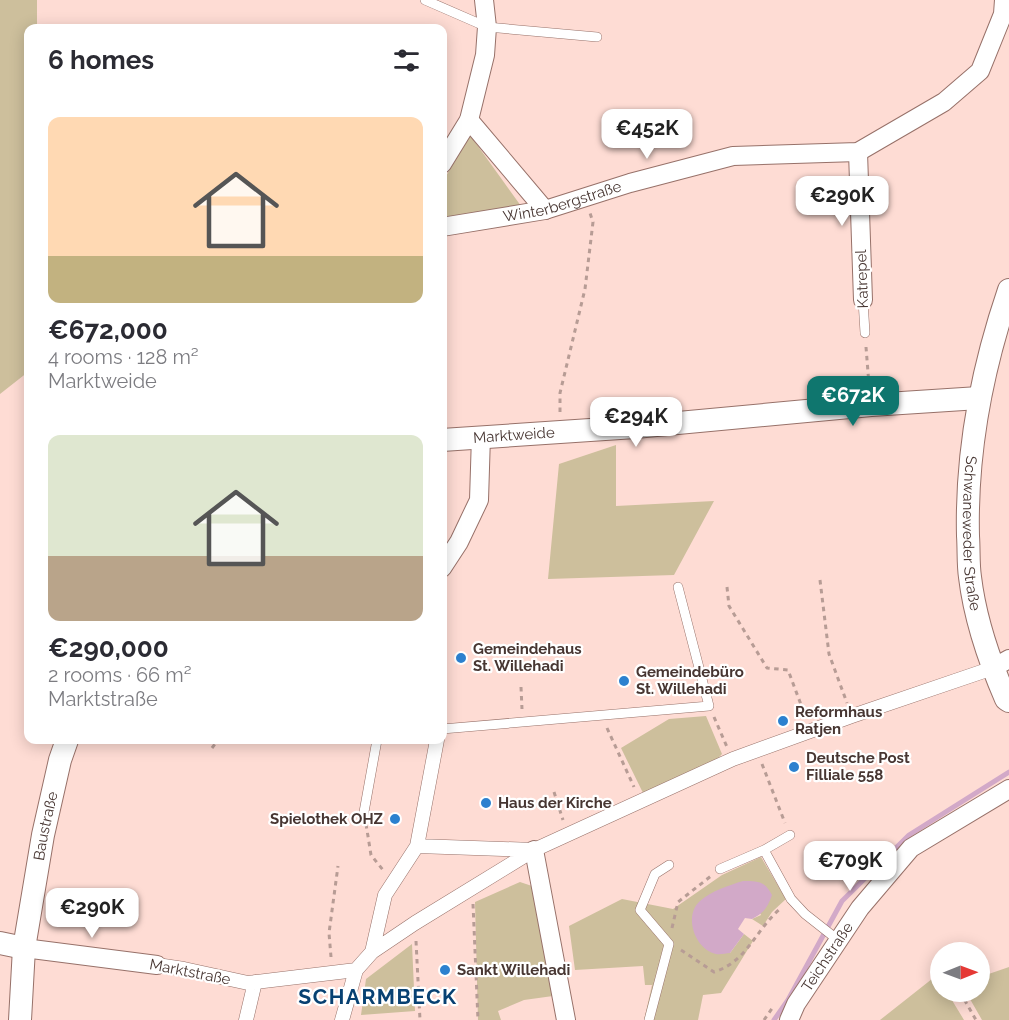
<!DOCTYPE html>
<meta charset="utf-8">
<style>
body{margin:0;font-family:Raleway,sans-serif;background:#f7f7f7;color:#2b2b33;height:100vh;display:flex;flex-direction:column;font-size:22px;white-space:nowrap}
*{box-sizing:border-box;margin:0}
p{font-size:20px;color:#7c7c81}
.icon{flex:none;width:33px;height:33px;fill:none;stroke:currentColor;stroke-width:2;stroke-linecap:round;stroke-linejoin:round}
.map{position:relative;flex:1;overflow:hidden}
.panel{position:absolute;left:24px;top:24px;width:423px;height:720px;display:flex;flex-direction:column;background:#fff;border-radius:12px;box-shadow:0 3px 15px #0003}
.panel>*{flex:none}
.needle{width:39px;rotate:89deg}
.buttons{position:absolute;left:930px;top:942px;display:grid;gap:12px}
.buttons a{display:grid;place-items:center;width:60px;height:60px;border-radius:50%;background:#fff;box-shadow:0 3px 15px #0003;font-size:30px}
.price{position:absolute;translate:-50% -51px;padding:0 14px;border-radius:12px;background:#fff;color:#222;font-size:20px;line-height:39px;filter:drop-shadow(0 2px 3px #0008)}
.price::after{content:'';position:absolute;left:50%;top:36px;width:18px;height:14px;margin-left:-9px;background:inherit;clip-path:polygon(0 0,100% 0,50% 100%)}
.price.selected{background:#0f766e;color:#fff}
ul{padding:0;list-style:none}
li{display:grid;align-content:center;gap:12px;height:318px;padding:0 24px}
li span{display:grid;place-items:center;height:186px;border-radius:12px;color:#555}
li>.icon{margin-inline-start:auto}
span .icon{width:108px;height:108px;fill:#fffc;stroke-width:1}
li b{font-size:26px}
h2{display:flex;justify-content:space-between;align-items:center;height:72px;padding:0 24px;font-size:26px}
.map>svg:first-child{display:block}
.green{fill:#cdbf9c}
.water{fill:#d2a9c8}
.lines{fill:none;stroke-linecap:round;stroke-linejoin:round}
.stream{stroke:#d2a9c8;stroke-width:5}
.service-casing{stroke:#977169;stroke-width:10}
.pedestrian-casing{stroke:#977169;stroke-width:15}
.minor-casing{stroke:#977169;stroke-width:20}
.tertiary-casing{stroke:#977169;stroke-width:24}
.path{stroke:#b79c95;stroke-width:3;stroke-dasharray:4.5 4.5;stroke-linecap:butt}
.service{stroke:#fff;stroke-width:9}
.pedestrian{stroke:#fff;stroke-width:14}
.minor{stroke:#fff;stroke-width:18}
.tertiary{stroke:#fff;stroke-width:22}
.poi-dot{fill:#2c81cf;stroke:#fff;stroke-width:2}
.labels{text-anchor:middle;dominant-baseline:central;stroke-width:4.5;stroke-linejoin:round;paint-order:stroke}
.street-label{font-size:15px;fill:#473632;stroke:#fff}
.poi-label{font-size:15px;font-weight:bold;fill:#473632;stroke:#fff;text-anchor:start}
.district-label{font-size:21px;font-weight:bold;letter-spacing:1.5px;fill:#084172;stroke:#fff}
</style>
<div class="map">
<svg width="1009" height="1020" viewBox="0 0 1009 1020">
<rect width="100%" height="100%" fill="#fedcd4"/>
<!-- green -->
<path class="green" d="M0,0h37v28h-9v344l-28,22z
M470,135l51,71 -78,12 -1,-35z
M616,445v61l98,-5 -40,74 -126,4 11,-115z
M706,716l16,38 -10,11 -69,28 -22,-45 48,-29z
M761,857l25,42 -14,13 -9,14 -11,-7 9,-4 -18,-34 -13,72 14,-19 9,7 -32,52 -18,2 -5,25h-54l8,-35h-7l-2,-19 -68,4 -6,-44 53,-27 51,10 49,-34z
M520,882l15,5 18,109 -29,4 -26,11 3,9h-23l-3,-118z
M412,944l3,67 -54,4 5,-36z
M1009,967v53h-27l-16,-28h14v-15z
M937,975l3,6v11h7l17,28h-84z"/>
<!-- water -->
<path class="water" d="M743,881c15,0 22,0 29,14 -4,12 -9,19 -20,24l-7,-1 -7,11 6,5 -14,19c-4,0 -10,2 -14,1 -21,-5 -33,-38 -16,-53 11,-10 30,-16 43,-20z"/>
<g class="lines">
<!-- stream -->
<path class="stream" d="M774,1020l14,-20 54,-99 67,-66 100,-63"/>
<defs>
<path id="service" d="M425,0l62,27 110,10
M863,300l2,33
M442,729l267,-23 -31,-119
M364,812l13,-72
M790,835l-26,15 27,49 14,15 33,26
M720,869l44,-19
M649,1020l20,-76 -29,-34 15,-36 14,-9"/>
<path id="pedestrian" d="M417,846l117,4
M372,952l13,-57 32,-49 20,-106
M157,965l27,4 64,14 108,-13
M246,1020l9,-38
M342,1020l14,-50 16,-18 43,-29 119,-73 199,-91 119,-43 141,-48"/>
<g id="minor">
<path d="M469,120l76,90"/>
<path d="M858,152l5,148"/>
<path d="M442,164l27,-44 16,-65 2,-28 -3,-27"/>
<path id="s1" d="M442,227l103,-17 85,-27 103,-27 125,-4 86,-50 36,-31 23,-57 1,-14"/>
<path d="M442,568l17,-26 20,-42 2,-64"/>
<path d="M993,668l16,-9"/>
<path d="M534,850l32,170"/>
<path d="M24,948l133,17"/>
<path id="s2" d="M789,1020l7,-16 64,-96 51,-60 98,-59"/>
</g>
<g id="tertiary">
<path id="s3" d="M1009,290c-27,79 -43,163 -41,246 1,14 0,28 2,41 5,42 19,83 36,122l3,2"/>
<path id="s4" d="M442,440l193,-13 236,-22 108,-7"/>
<path d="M0,943l24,5"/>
<path id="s5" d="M20,1020l4,-72 19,-113 17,-75 7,-20"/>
</g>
</defs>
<!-- service casing -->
<use href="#service" class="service-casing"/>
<!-- pedestrian casing -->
<use href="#pedestrian" class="pedestrian-casing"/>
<!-- minor casing -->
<use href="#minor" class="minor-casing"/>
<!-- tertiary casing -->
<use href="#tertiary" class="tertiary-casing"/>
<!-- path -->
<path class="path" d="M866,347l3,38
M560,412v-19l25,-104 8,-67 -3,-9
M820,580l9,74 18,49
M727,587l2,19 38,62 21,2 18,48
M521,687l1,22
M714,717l13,30
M607,728l27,59
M212,748l6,-8
M762,764l23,59
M554,792l9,28
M366,824l5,31 12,15
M473,904l5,116
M672,928l6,-26 33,-26
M416,941l4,79
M681,950l33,22c34,-11 41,-42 67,-64
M331,957l-2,-24 9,-67
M960,992l16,28
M764,1020l9,-13"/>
<!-- service -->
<use href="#service" class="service"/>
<!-- pedestrian -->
<use href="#pedestrian" class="pedestrian"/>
<!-- minor -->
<use href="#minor" class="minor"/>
<!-- tertiary -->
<use href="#tertiary" class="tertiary"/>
</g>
<!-- markers -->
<g class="poi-dot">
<circle cx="461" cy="658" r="6"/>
<circle cx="624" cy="681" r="6"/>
<circle cx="783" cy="721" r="6"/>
<circle cx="794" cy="767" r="6"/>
<circle cx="486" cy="803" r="6"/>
<circle cx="395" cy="819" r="6"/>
<circle cx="445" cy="970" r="6"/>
</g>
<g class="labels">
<!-- street labels -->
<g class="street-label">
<text stroke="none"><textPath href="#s1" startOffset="123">Winterbergstraße</textPath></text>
<text transform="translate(862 279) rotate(-92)">Katrepel</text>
<text stroke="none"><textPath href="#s4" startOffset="72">Marktweide</textPath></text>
<text stroke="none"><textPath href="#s3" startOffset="248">Schwaneweder Straße</textPath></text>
<text stroke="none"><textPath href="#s5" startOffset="196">Baustraße</textPath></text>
<text stroke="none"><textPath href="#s2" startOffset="74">Teichstraße</textPath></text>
<text transform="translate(190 972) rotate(11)">Marktstraße</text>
</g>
<!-- poi labels -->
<g class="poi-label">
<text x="473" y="649">Gemeindehaus<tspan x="473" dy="17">St. Willehadi</tspan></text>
<text x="636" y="672">Gemeindebüro<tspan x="636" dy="17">St. Willehadi</tspan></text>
<text x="795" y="712">Reformhaus<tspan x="795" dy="17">Ratjen</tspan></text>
<text x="806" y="758">Deutsche Post<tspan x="806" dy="17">Filliale 558</tspan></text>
<text x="498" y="803">Haus der Kirche</text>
<text x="383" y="819" text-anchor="end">Spielothek OHZ</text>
<text x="457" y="970">Sankt Willehadi</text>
</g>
<!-- district labels -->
<g class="district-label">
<text x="378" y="996">SCHARMBECK</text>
</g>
</g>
</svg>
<div class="buttons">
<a><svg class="needle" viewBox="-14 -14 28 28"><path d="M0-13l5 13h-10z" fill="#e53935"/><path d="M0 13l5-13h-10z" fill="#7c7c81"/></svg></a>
</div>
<b class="price" style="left:647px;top:160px">€452K</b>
<b class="price" style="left:842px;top:227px">€290K</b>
<b class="price selected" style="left:853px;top:427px">€672K</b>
<b class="price" style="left:636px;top:448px">€294K</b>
<b class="price" style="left:850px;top:892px">€709K</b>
<b class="price" style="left:92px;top:939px">€290K</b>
<section class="panel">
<h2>6 homes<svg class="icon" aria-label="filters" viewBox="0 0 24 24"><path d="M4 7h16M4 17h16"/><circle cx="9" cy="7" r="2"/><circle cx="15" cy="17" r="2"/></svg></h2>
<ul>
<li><span style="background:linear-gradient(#ffd9b3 75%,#c2b280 0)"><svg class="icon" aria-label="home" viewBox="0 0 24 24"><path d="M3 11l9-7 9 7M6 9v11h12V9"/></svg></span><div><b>€672,000</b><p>4 rooms · 128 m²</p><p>Marktweide</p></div></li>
<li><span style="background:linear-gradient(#dfe7d0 65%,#b9a48a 0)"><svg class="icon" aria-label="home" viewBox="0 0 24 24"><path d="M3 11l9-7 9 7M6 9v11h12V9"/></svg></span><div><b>€290,000</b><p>2 rooms · 66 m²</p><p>Marktstraße</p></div></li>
</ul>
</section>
</div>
